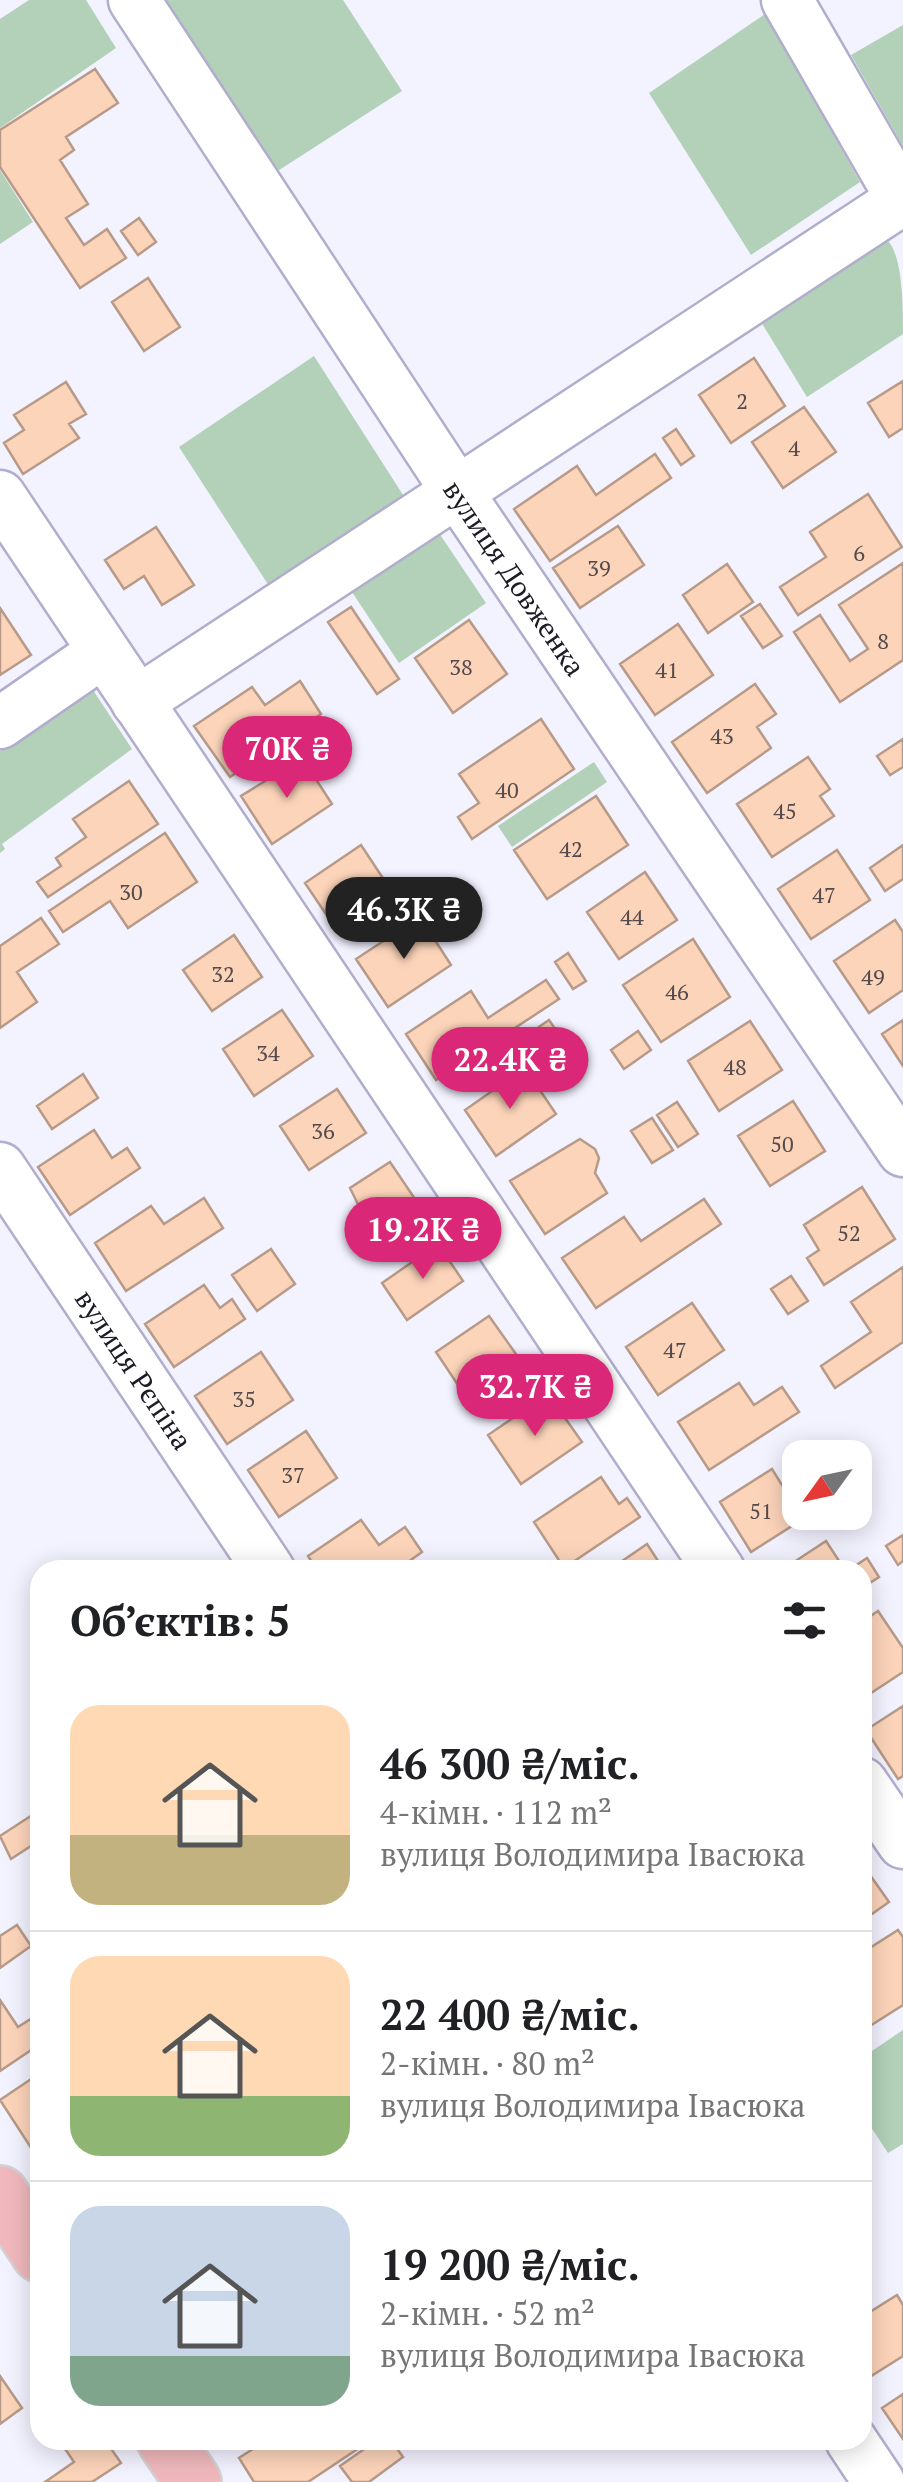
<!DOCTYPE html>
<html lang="uk">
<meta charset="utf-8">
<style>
body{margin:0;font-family:"PT Serif",serif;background:#f6f6f6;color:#202124;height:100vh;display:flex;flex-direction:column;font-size:38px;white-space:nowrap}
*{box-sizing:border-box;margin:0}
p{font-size:32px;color:#757577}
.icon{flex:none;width:55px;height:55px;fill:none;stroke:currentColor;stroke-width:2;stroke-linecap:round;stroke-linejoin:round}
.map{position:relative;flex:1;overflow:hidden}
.details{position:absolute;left:30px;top:1560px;width:842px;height:890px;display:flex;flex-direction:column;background:#fff;border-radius:30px;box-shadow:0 5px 25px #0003}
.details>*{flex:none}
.needle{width:65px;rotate:237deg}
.tools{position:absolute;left:782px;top:1440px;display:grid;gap:20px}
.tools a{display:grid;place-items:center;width:90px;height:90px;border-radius:20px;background:#fff;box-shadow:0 5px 25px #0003;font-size:50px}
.price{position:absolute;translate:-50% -85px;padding:0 22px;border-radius:35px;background:#db2777;color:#fff;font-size:32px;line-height:65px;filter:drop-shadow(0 2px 5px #0008)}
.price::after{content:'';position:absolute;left:50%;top:60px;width:30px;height:22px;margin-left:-15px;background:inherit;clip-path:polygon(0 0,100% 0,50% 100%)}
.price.active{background:#222;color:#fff}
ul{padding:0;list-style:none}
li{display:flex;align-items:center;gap:30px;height:250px;padding:0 40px}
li+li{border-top:2px solid #e0e0e0}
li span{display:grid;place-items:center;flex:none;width:280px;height:200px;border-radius:30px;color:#555}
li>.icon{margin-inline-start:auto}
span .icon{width:120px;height:120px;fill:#fffc;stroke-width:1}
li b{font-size:42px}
h2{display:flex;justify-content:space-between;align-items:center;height:120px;padding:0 40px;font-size:42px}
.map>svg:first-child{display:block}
.green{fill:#b2d1b8}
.building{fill:#fcd4ba;stroke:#b79a88;stroke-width:2.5}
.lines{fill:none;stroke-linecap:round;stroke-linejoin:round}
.minor-casing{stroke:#b1adcc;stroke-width:55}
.highway-casing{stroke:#d2d1d4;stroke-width:60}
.minor{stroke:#fff;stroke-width:50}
.highway{stroke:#f0b8bc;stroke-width:55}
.labels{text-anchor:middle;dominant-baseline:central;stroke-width:8;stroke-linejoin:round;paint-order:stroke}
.number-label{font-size:22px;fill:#54494b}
.street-label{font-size:28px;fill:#1c1b26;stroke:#f3f2ff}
</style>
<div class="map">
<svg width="903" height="2482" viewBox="0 0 903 2482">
<rect width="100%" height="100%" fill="#f3f2ff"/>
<!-- green -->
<path class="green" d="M29,0h57l30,48 -116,80v-109z
M163,0h180l59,91 -126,81z
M765,14l95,168 -109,73 -102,-162z
M903,25v121l-52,-91z
M0,170l33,52 -33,22z
M882,236c21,10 21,68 21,98l-96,63 -49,-80z
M314,356l91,142 -134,91 -92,-142z
M437,530l49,73 -87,60 -49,-74z
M91,687l41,62 -130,95 3,5 -5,4v-102z
M594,762l13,20 -95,65 -14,-21z
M903,2030v114l-15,9 -25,-38v-58z"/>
<!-- building -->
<path class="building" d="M95,69l23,34 -52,34 8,13 -14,10 28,44 -22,14 18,27 23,-16 19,29 -46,30 -80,-121v-37z
M139,218l17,24 -18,13 -17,-24z
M148,278l32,49 -36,24 -32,-49z
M754,358l31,48 -54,37 -32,-48z
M903,381v47l-14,9 -21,-34z
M66,382l20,32 -17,10 10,14 -56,36 -19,-31 20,-13 -10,-15z
M804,407l32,45 -53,36 -31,-46z
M676,429l18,27 -13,9 -18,-27z
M655,454l16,24 -121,83 -36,-52 63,-43 19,29z
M868,494l34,53 -104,68 -18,-28 46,-30 -16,-25z
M618,526l26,39 -64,43 -27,-40z
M156,527l38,58 -32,20 -18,-29 -20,13 -19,-29z
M903,563v97l-63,42 -46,-70 26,-17 30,46 18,-12 -29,-44z
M727,564l26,38 -45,31 -25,-38z
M760,604l22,32 -19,12 -22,-32z
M351,607l48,72 -22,15 -49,-72z
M0,608l31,47 -31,20z
M469,620l38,54 -54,39 -38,-55z
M678,624l35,51 -58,40 -35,-51z
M300,681l21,33 -91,63 -36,-51 58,-39 13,18z
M755,684l21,30 -19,13 14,21 -64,45 -35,-51z
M541,719l33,50 -102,70 -14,-22 21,-14 -20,-29z
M903,739v28l-13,8 -13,-19z
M808,757l22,32 -10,7 14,20 -62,41 -35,-53z
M302,758l30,46 -60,40 -31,-48z
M129,781l29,43 -110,73 -11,-15 24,-16 -5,-8 30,-21 -13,-18z
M596,796l32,49 -81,54 -33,-49z
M165,833l32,49 -69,46 -18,-27 -47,31 -14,-21z
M361,845l31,47 -56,37 -31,-46z
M903,845v34l-18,12 -15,-23z
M837,850l33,50 -59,39 -33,-50z
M645,872l32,48 -58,39 -32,-47z
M420,917l31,48 -63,42 -32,-48z
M41,918l18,26 -42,28 20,30 -37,26v-82z
M895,920l8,12v58l-34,23 -35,-52z
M234,935l28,42 -50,34 -29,-41z
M693,939l37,58 -69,45 -38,-57z
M568,953l18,28 -13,8 -18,-27z
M546,980l13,19 -123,81 -30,-46 65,-43 17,27z
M282,1010l31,46 -59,40 -31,-47z
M549,1020l13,19 -35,24 -13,-19z
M903,1020v46l-21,-32z
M750,1021l32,49 -63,41 -31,-50z
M638,1031l13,19 -27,19 -13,-19z
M525,1068l31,46 -60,42 -31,-46z
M83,1074l15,24 -46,31 -15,-23z
M337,1089l29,44 -57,37 -29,-44z
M793,1101l32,50 -55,35 -32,-50z
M677,1102l21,32 -20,13 -21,-32z
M652,1118l21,32 -21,13 -21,-32z
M94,1130l18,28 15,-10 13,20 -70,47 -32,-48z
M580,1139l15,10 4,9 -4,15 12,20 -62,41 -35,-53z
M390,1162l29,43 -46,30 -23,-47z
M862,1187l33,52 -71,46 -17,-27 12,-8 -15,-25z
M204,1198l19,30 -97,63 -31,-48 56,-37 13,18z
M704,1199l17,25 -125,84 -34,-50 62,-41 17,24z
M438,1244l25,37 -56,39 -25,-37z
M271,1249l24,35 -38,27 -25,-36z
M903,1267v75l-68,46 -14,-22 50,-34 -20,-30z
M791,1276l17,25 -20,13 -17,-25z
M204,1285l16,23 12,-9 13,20 -71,48 -29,-43z
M692,1303l32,47 -66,45 -32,-48z
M489,1316l29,41 -54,37 -28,-42z
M261,1352l32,48 -66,44 -32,-48z
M739,1383l15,22 28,-18 17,25 -90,58 -31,-48z
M548,1394l34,48 -61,42 -33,-49z
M306,1431l31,47 -58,39 -31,-47z
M772,1469l31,50 -52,33 -31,-50z
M601,1477l18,27 8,-6 13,19 -76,51 -30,-46z
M361,1520l18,25 26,-18 17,25 -25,18h-80l-9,-14z
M903,1535v26l-5,4 -12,-19z
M826,1541l19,29h-63z
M647,1544l17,26h-55z
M867,1558l12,19 -17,11v-18h-13z
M878,1611l25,37v24l-41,27v-77z
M903,1706v70l-5,3 -32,-49z
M40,1810v30l-29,19 -11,-23z
M870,1875l19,27 -27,19v-42z
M17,1925l14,21 -31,22v-32z
M898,1930l5,7v68l-41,26v-78z
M0,2000l18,27 22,-14v31l-40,27z
M40,2073v77l-5,4 -35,-54z
M897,2295l6,10v51l-35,22 -6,-9v-52z
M0,2376l22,32 -22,16z
M903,2394v45l-21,-31z
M59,2440h46l16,23 -29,19h-47l29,-20z
M267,2440h99l2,2 -60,40h-54l-15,-24z
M377,2440h14l12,17 -34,25h-17l-12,-16z"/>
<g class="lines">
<defs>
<g id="minor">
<path id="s1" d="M134,0l322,490 447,661"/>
<path d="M787,0l116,201"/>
<path d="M0,496l719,1074"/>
<path d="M137,702l766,-503"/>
<path d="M0,723l103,-71"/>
<path id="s2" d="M0,1168l269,402"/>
<path d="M862,1783l41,60"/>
<path d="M851,2440l28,42"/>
</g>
<path id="highway" d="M0,2194l40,60
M165,2440l28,42"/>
</defs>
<!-- minor casing -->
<use href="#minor" class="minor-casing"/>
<!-- highway casing -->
<use href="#highway" class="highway-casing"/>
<!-- minor -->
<use href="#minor" class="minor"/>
<!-- highway -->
<use href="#highway" class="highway"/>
</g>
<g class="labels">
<!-- number labels -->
<g class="number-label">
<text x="742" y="400">2</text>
<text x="794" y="447">4</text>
<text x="859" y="552">6</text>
<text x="599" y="567">39</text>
<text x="883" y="640">8</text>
<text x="461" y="666">38</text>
<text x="667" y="669">41</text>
<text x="722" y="735">43</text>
<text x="507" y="789">40</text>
<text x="785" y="810">45</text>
<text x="571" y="848">42</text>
<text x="131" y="891">30</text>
<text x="824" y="894">47</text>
<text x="632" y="916">44</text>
<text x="223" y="973">32</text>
<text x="873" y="976">49</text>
<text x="677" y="991">46</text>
<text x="268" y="1052">34</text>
<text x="735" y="1066">48</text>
<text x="323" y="1130">36</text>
<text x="782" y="1143">50</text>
<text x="849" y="1232">52</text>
<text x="675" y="1349">47</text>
<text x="244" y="1398">35</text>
<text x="293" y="1474">37</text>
<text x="761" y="1510">51</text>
</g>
<!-- street labels -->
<g class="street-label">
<text stroke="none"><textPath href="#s1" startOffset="692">вулиця Довженка</textPath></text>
<text stroke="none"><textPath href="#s2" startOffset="242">вулиця Рєпіна</textPath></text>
</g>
</g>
</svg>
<div class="tools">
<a><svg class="needle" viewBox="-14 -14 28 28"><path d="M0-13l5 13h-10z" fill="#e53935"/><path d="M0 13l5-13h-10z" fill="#757577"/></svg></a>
</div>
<b class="price" style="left:287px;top:801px">70K ₴</b>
<b class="price active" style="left:404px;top:962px">46.3K ₴</b>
<b class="price" style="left:510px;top:1112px">22.4K ₴</b>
<b class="price" style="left:423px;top:1282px">19.2K ₴</b>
<b class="price" style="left:535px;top:1439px">32.7K ₴</b>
<section class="details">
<h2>Об’єктів: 5<svg class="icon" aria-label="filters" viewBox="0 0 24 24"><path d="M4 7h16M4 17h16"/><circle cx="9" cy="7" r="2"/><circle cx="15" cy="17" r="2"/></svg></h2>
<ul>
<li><span style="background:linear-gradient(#ffd9b3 65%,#c2b280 0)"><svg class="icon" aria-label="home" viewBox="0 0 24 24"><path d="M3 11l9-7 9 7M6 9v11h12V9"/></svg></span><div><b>46 300 ₴/міс.</b><p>4-кімн. · 112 m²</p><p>вулиця Володимира Івасюка</p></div></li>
<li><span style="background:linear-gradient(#ffd9b3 70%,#8fb573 0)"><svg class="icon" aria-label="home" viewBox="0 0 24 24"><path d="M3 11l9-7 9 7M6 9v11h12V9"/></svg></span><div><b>22 400 ₴/міс.</b><p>2-кімн. · 80 m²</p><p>вулиця Володимира Івасюка</p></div></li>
<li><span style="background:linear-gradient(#c9d6e8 75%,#7fa58c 0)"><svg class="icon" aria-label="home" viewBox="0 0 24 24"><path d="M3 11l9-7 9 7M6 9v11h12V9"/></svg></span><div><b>19 200 ₴/міс.</b><p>2-кімн. · 52 m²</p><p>вулиця Володимира Івасюка</p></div></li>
</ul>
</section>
</div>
